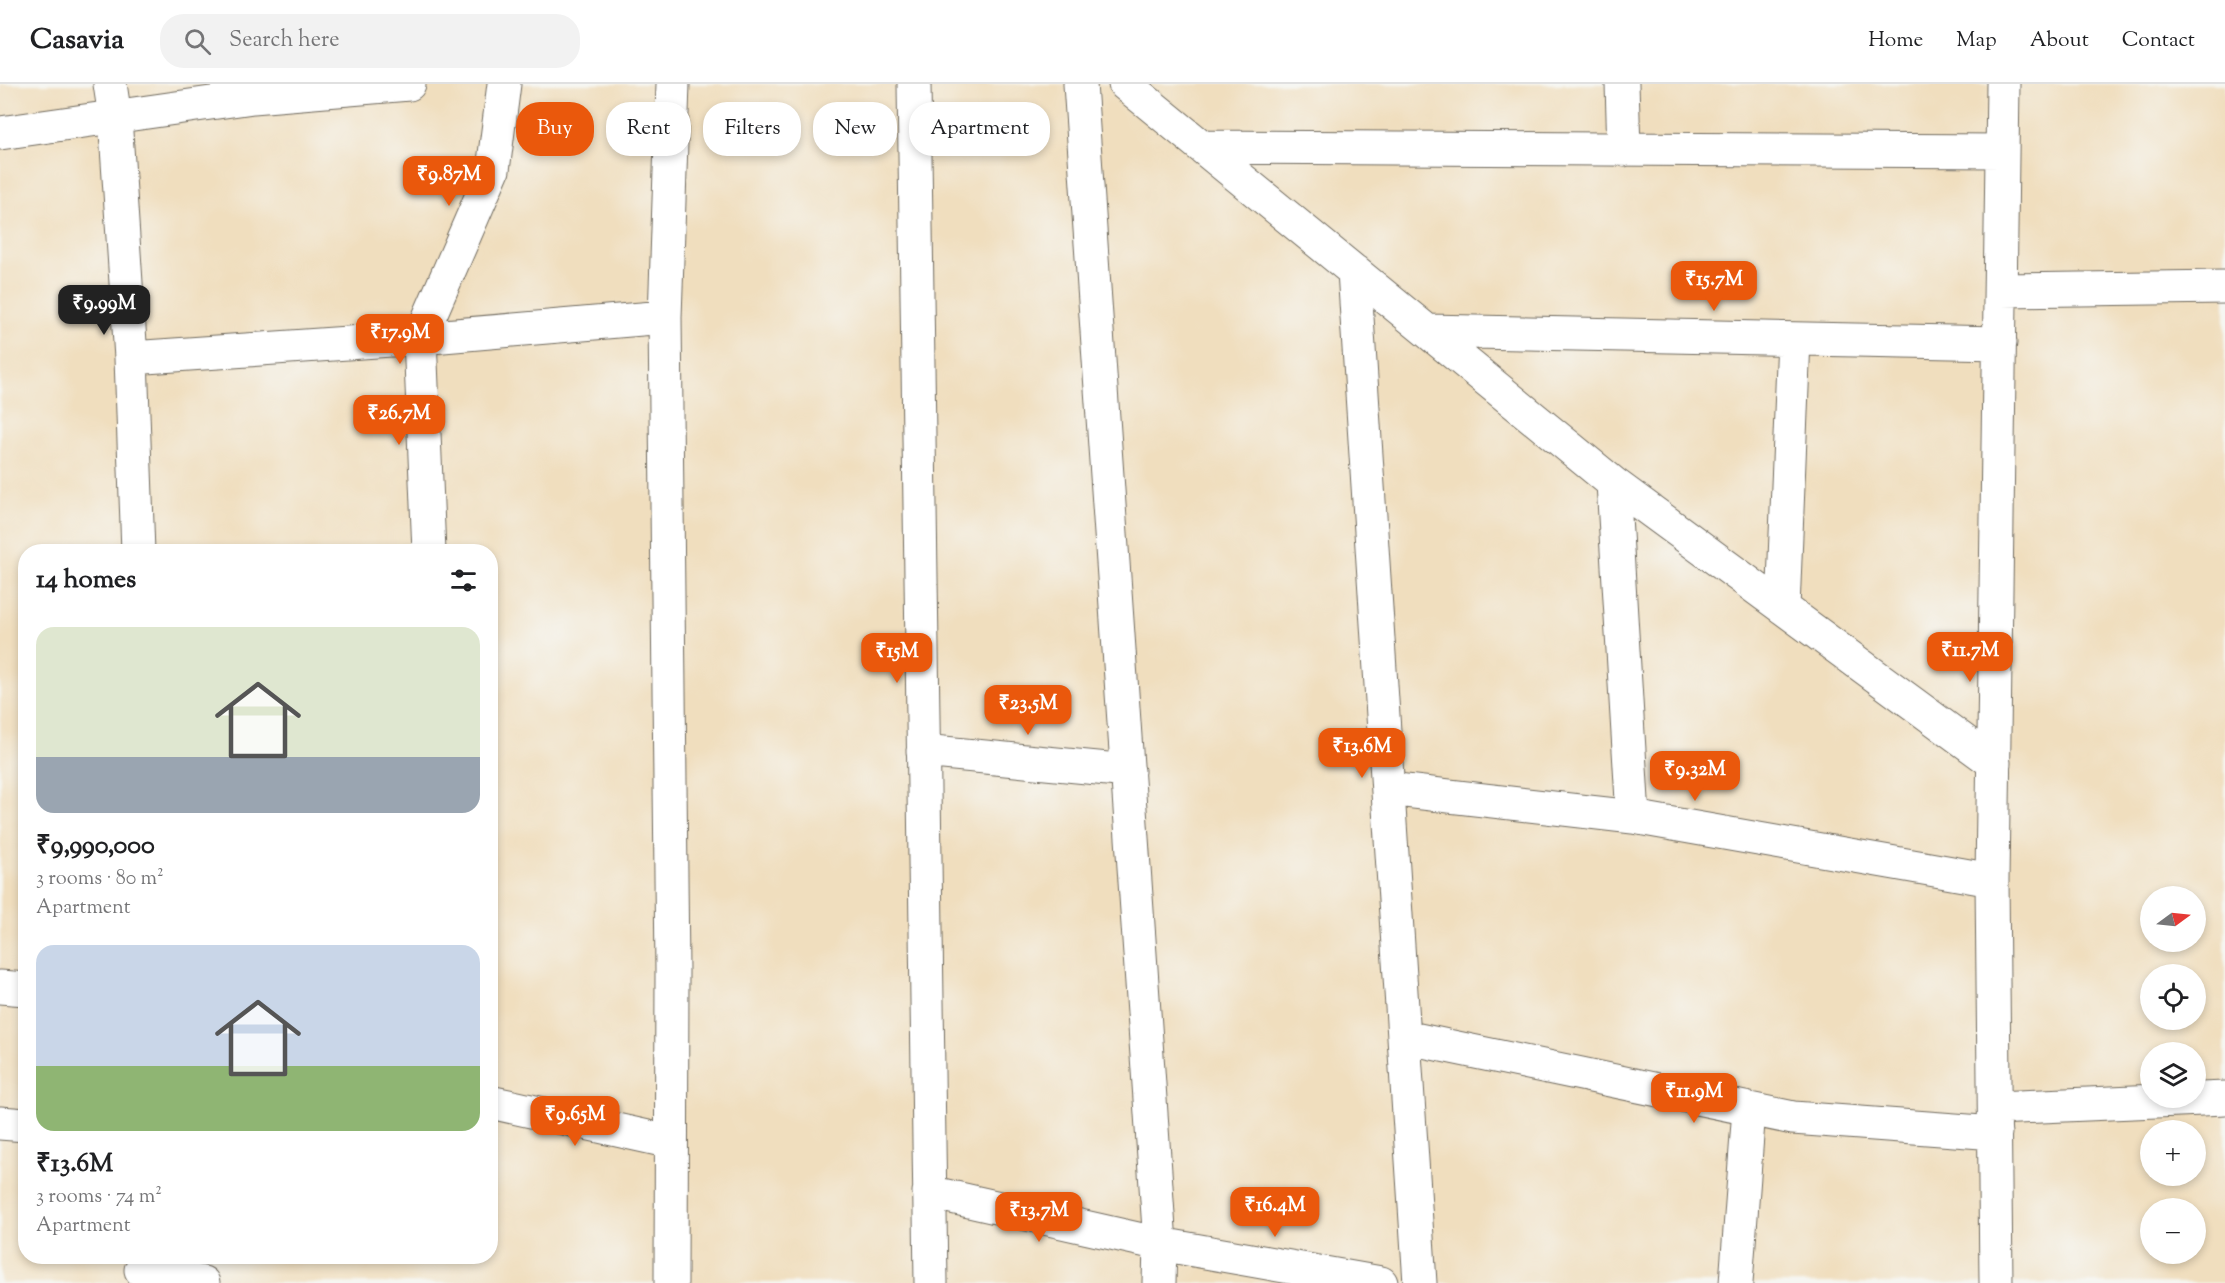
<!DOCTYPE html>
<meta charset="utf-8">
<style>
body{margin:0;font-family:"Sorts Mill Goudy",serif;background:#f2f2f2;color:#202124;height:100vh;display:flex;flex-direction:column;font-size:22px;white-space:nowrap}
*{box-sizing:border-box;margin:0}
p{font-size:20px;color:#757577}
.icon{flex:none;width:33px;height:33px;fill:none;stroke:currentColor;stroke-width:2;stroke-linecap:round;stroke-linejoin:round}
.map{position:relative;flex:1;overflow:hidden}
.panel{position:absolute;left:18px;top:460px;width:480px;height:720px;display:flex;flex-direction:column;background:#fff;border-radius:24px;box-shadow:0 3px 9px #0003}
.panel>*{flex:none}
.top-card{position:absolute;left:516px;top:18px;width:570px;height:54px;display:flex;gap:12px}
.needle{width:39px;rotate:75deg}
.tools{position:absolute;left:2140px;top:802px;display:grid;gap:12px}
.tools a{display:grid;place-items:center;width:66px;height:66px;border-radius:50%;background:#fff;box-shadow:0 3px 9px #0003;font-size:30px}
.price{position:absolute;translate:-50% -51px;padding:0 14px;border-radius:12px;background:#ea580c;color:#fff;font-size:20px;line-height:39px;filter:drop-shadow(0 2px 3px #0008)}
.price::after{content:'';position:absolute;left:50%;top:36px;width:18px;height:14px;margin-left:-9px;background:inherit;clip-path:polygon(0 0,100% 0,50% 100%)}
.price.active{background:#222;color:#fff}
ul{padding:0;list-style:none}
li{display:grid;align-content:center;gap:12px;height:318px;padding:0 18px}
li span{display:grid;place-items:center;height:186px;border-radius:18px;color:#555}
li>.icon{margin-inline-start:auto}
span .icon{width:108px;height:108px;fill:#fffc;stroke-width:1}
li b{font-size:26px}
h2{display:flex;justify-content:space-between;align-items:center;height:72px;padding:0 18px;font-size:26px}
.tag{padding:0 21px;border-radius:24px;background:#fff;box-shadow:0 3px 9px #0003;font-size:21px;line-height:54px}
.tag.active{background:#ea580c;color:#fff}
header{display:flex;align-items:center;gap:36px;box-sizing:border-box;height:84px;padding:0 30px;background:#fff;border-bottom:2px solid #e0e0e0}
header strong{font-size:28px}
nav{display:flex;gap:33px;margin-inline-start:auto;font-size:21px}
.search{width:420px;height:54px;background:#f2f2f2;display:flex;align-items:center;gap:15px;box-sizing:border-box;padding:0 21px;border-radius:24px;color:#757577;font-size:22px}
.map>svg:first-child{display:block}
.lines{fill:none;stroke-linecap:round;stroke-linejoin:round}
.minor-casing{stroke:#706a5e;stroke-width:35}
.minor{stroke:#fff;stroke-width:33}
</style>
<header>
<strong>Casavia</strong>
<div class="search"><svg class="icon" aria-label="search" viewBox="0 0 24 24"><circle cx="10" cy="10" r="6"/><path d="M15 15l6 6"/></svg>Search here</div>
<nav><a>Home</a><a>Map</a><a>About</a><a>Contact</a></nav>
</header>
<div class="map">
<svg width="2225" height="1199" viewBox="0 0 2225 1199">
<rect width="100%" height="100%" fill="#f6f6f2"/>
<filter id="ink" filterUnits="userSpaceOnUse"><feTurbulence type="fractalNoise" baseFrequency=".0167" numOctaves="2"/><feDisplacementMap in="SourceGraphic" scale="12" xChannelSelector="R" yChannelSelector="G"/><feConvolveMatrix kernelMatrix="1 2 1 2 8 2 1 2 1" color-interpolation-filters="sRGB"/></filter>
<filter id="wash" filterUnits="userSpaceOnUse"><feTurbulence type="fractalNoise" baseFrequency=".008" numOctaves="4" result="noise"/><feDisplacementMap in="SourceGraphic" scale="24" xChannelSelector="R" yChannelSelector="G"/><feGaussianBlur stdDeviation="1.35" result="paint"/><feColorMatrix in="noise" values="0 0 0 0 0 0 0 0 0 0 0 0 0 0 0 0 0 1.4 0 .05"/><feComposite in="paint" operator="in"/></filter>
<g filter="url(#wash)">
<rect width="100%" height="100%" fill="#f0debe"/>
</g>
<g filter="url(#ink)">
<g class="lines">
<defs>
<path id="minor" d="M110,0l5,33 16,241 7,194
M914,0l17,1199
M1080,0l80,1160 -1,39
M1125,0l488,399 381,280
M1622,0l2,66
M0,49l253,-36 156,-13
M1202,63l800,4
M1354,187l66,1012
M2001,206l224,-3
M1428,247l572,12
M131,274l289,-20 245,-21
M1613,399l20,334
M429,468l-9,-214 73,-168 11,-86
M1783,524l11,-269
M923,667l205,20
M1388,705l245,28 359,63
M0,903l26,2
M1404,953l389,81 202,15
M490,1018l181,40
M1995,1024l230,-10
M0,1039l26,2
M929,1108l231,52 221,39
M141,1186l62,13
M671,1199l1,-313 -7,-653 8,-233
M1736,1199l13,-174
M1996,1199l-4,-403 11,-796"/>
</defs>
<!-- minor casing -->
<use href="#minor" class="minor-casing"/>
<!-- minor -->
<use href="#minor" class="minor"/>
</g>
</g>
</svg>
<div class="tools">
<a><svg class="needle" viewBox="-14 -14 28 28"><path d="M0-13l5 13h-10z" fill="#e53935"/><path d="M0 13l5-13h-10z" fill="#757577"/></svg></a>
<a><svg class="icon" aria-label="locate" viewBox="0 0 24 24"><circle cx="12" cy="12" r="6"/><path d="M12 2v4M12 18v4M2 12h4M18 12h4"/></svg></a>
<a><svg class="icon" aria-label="layers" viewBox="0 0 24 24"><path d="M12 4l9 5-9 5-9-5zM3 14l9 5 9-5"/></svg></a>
<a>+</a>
<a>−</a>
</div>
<b class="price" style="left:449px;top:123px">₹9.87M</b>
<b class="price" style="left:1714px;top:228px">₹15.7M</b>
<b class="price active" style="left:104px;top:252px">₹9.99M</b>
<b class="price" style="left:400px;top:281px">₹17.9M</b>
<b class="price" style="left:399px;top:362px">₹26.7M</b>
<b class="price" style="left:1970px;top:599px">₹11.7M</b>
<b class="price" style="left:897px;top:600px">₹15M</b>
<b class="price" style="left:1028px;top:652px">₹23.5M</b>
<b class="price" style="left:1362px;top:695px">₹13.6M</b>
<b class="price" style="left:1695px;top:718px">₹9.32M</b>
<b class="price" style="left:1694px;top:1040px">₹11.9M</b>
<b class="price" style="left:575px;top:1063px">₹9.65M</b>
<b class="price" style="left:1275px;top:1154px">₹16.4M</b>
<b class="price" style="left:1039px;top:1159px">₹13.7M</b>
<div class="top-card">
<a class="tag active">Buy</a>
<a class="tag">Rent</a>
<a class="tag">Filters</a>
<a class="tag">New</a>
<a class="tag">Apartment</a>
</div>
<section class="panel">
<h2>14 homes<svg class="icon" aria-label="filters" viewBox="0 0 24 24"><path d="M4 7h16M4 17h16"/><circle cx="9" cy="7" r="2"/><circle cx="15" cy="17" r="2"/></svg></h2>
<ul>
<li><span style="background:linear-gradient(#dfe7d0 70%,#9aa5b1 0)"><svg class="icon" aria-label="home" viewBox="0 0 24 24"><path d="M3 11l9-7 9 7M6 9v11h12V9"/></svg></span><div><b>₹9,990,000</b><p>3 rooms · 80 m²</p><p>Apartment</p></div></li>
<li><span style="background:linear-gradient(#c9d6e8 65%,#8fb573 0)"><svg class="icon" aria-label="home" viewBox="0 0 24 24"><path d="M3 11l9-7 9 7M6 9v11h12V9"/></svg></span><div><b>₹13.6M</b><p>3 rooms · 74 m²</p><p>Apartment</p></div></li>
</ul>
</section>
</div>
